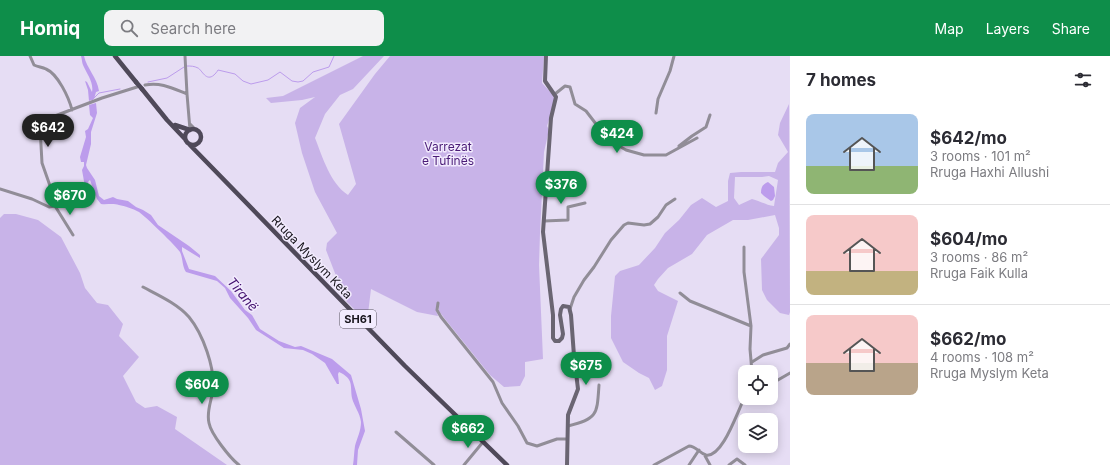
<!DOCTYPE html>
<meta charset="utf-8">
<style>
body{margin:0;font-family:Inter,sans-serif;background:#f2f2f3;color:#2b2b33;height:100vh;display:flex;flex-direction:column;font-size:15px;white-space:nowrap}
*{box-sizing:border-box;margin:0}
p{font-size:13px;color:#7c7c81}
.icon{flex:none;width:22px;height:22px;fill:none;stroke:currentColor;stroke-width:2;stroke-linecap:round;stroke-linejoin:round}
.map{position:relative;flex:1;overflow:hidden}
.details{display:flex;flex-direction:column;background:#fff;width:320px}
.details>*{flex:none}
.controls{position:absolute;left:738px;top:309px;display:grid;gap:8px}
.controls a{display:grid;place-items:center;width:40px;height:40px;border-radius:8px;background:#fff;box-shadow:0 2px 10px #0003;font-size:20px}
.price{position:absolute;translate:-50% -34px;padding:0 9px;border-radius:14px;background:#0e8e4a;color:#fff;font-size:13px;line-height:26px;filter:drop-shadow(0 1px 2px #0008)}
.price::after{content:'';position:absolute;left:50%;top:24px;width:12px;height:9px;margin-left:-6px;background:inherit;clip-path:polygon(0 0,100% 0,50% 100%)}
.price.selected{background:#222;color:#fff}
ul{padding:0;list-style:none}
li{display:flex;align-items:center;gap:12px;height:100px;padding:0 16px}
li+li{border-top:1px solid #e1e1e2}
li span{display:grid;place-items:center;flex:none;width:112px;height:80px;border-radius:8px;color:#555}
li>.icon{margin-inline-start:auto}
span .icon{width:48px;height:48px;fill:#fffc;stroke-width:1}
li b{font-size:17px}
h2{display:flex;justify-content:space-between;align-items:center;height:48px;padding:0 16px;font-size:17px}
header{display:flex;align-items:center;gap:24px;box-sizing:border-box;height:56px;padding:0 20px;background:#0e8e4a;color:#fff}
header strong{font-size:19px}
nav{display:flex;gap:22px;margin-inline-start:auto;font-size:14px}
.search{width:280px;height:36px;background:#f2f2f3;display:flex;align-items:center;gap:10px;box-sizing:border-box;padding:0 14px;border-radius:8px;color:#7c7c81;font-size:15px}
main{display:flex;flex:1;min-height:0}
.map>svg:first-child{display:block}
.green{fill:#c8b3e8;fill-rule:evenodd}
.water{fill:#bc9cec}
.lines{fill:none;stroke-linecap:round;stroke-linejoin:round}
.stream{stroke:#bc9cec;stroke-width:1}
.street{stroke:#918d97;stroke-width:3}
.secondary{stroke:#6a6572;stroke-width:4}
.primary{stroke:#4f4959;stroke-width:4.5}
.primary-bridge{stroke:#4f4959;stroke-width:4.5}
.labels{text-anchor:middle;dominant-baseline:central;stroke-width:3;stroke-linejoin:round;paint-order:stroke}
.shield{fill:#f2ebfe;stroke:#595460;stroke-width:1}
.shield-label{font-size:11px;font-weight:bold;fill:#17141c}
.park-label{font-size:12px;fill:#4a1c77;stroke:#f2ebfe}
.street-label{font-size:12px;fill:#17141c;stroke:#f2ebfe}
.water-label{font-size:13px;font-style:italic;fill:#42106e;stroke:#f2ebfe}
</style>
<header>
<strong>Homiq</strong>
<div class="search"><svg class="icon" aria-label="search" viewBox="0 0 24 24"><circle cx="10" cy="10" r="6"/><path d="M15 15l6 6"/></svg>Search here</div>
<nav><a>Map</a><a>Layers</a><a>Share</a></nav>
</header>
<main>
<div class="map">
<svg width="790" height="409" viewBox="0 0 790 409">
<rect width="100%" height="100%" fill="#e6ddf4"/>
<!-- green -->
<path class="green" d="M363,0h21l-31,33 -13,6 -15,19 -10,24c8,20 15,45 33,57l8,-11 -17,-60 36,-50 15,-18h154l-2,27 11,12 2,6 -8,25 2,4 -5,22 -4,81 -1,32 4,94 -18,3v14l-5,10 -16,1 -14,-12 -45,-56 -6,-8v-7l-3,6 2,6 -21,-4 -46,-23 -4,33 -26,-26 -3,-15 -12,-31 1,-7 10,-10 -22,-41 -13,-39 -7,-30 5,-15 15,-11 -13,3 -31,3 -5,-5 17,-2z
M789,48l1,208 -1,3 -9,-2 -13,-13 -5,-10 -1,-31 18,-24v-7l-4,-13 -27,5h-15l-26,15 -15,19 -24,14 -10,11 -4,6 4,6 20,10 -11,35v34l-5,16 -7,4 -6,-12 -10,-5 -16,-11 -12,-24v-22l4,-40 5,-5 19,-6 16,-17 10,-15 14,-13 12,-15 11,-7 14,9 12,-6v-20l2,-8 11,-1h34l3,-9 10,-11 -10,-17 2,-12zM769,120l9,4 -4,26c-8,-1 -14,-5 -22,-7l-13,6 -5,-7 1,-21h27z
M4,158h12l22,6 23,17 19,36 5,15 12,15 11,2 15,19 -4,12 20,21 -16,19 13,26 9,6 12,-2 20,11 -2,12 52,36h-227v-247z"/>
<!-- water -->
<path class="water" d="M81,0h3c3,13 13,21 15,35l-3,1 -2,7 -5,2 -1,-11 -3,-9 2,1 5,10c2,-9 -5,-18 -9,-27 -1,-2 -1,-6 -2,-9z
M96,47l1,10 -6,19v12l-5,21 1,3 8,12 4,16 5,4 9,-3 4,2 11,2 8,6 7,3 8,5 7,10 31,21 11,9v3l-18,-11v4l7,18 26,7 16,15 14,19 7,5 8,14 19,12 16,6 6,-1 31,13 19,16 10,34 4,22 -7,19 -1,15h-4c1,-6 1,-13 2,-19 2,-8 6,-15 6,-24 -1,-9 -7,-16 -9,-24 -2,-13 2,-19 -13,-26l-1,2 1,10h-2l-12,-21 -13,-9 -9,-4 -19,-2 -28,-18 -8,-12 -18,-20 -5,-10 -8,-7 -31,-9c-4,-6 -3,-14 -6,-20 -3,-5 -36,-37 -41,-40 -5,-3 -15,-6 -20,-7 -6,-2 -13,0 -18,-1l-4,-5 -7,-19 -2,2 5,15 -4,-2 1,6 -3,-3 -5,-28 2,-4v-4h-3l-1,-5 6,-20 -1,-6 3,-2 5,-11 -3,-3 -1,-10z
M768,126l6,5 1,9 -2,4 -2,1 -7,-5 -3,-3c0,-6 2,-9 7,-11z"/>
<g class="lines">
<!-- stream -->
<path class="stream" d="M187,10c4,0 7,0 11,2 4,2 8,14 16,7 1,-1 3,-3 4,-5l17,4 8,7 8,3 17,-4 12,-8 12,9 6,1 5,-1 10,-9 16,-5 5,-11
M148,26l19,-4 17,-11
M92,44l7,-7 21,-4"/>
<!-- street -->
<path class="street" d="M30,0l4,9c4,2 8,2 12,4 12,5 23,29 26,41
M185,0l2,38 3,36
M145,29c16,-3 27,3 42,9
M555,38l10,-8 5,1 5,17 11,7 20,26 8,6 12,7 18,5h22l31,-17
M656,57l2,-14 12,-28 4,-15
M190,68l6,6
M679,90l13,-10 14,-9 4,-12
M0,133l32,10 17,8 6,-1
M544,165l24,-1v-13l17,-4
M73,179l-18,-29v-6l-13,-37 -2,-36 7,-8 55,-21 35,-11
M744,191v25l7,54 -1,23 2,23
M143,231c15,8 35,17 46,30 14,17 26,51 24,72 -1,11 -7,22 -4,34 2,11 21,35 30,42
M680,237l10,8 61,25
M438,247l-1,7 4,7 52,65 9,21 16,23 9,17 10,3 20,-7h10
M570,253l4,-12 10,-17 10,-13 17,-27 13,-15 4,-2 16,2 6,-1 8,-7 8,-12 9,-6
M752,306l11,-7 24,-7 3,-4
M771,328l19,-11
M568,370c30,-7 29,-12 31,-41
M396,376l38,33
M704,398l6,11
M464,409l19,-23
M654,409l35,-19c7,0 10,7 17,9 17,3 32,-46 39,-58
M689,409l10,-15
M729,409l8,-6 8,6"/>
<!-- secondary -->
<path class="secondary" d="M546,0l-1,25 11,16 -5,21 -8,114 10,83v23l2,3h4l3,-3 1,-4 -3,-19 1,-6 2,-3 6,1 2,8 3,41 4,33 -10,26 -1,50"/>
<!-- primary -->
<path class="primary" d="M115,0l21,26
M142,33l25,31 18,19
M175,69l15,5
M185 81a8 8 0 1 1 16 0a8 8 0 1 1-16 0Z
M190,89l215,221 102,99"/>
<!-- primary-bridge -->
<path class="primary-bridge" d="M136,26l6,7"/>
</g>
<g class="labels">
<!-- shield labels -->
<rect class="shield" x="340" y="254" width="36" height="18" rx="3"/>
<g class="shield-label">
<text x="358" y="263">SH61</text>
</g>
<!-- park labels -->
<g class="park-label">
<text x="448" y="90">Varrezat<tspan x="448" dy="14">e Tufinës</tspan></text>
</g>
<!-- street labels -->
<g class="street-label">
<text transform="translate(312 201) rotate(46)">Rruga Myslym Keta</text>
</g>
<!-- water labels -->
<g class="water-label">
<text transform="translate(243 238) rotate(50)">Tiranë</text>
</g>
</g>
</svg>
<div class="controls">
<a><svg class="icon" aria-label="locate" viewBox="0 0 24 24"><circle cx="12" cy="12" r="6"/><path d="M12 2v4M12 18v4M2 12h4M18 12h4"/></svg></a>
<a><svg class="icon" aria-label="layers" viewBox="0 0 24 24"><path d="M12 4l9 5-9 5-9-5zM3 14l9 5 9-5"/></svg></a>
</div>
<b class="price selected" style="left:48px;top:92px">$642</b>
<b class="price" style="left:617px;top:98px">$424</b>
<b class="price" style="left:561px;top:149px">$376</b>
<b class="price" style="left:70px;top:160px">$670</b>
<b class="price" style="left:586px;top:330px">$675</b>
<b class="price" style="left:202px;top:349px">$604</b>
<b class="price" style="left:468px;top:393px">$662</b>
</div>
<section class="details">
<h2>7 homes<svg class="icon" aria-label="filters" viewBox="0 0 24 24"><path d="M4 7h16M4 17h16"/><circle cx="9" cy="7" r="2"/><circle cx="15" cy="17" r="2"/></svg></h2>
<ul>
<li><span style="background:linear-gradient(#a9c7e8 65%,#8fb573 0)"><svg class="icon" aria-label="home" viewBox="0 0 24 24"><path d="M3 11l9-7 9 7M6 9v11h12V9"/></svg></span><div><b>$642/mo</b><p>3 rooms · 101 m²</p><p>Rruga Haxhi Allushi</p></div></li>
<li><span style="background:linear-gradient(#f6c9c9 70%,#c2b280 0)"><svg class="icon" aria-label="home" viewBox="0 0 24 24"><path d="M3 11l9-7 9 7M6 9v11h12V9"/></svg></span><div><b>$604/mo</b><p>3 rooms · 86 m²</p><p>Rruga Faik Kulla</p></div></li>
<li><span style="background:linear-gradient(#f6c9c9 60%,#b9a48a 0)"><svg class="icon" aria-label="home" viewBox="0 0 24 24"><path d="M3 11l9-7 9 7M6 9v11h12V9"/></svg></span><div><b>$662/mo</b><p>4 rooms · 108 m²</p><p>Rruga Myslym Keta</p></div></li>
</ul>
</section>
</main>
